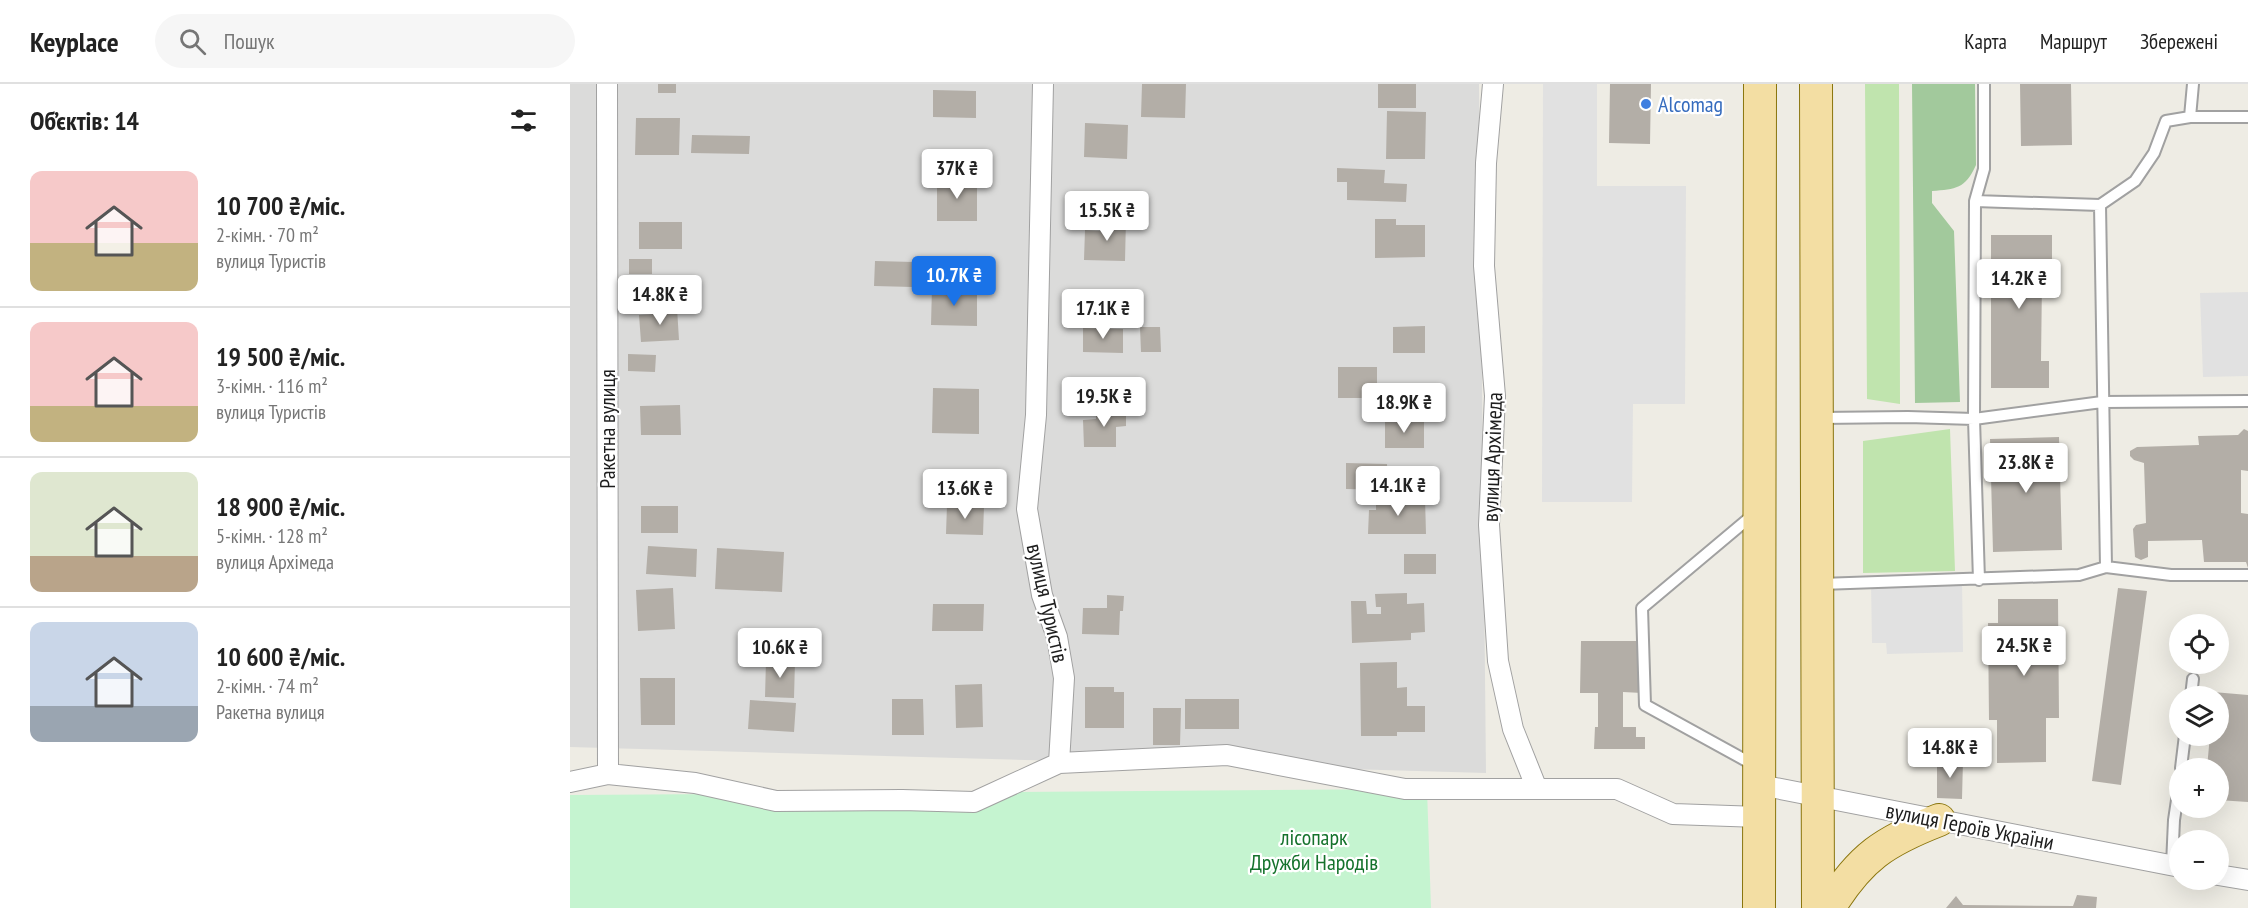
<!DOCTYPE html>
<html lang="uk">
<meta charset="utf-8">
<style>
body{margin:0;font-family:"PT Sans Narrow",sans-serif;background:#f6f6f6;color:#222;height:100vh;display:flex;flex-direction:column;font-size:22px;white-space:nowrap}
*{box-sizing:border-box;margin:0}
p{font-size:20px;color:#767676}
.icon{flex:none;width:33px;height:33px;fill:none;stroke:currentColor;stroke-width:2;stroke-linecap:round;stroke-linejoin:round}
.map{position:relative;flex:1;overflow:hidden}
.panel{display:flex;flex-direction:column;background:#fff;width:570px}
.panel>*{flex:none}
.fabs{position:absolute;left:1599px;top:530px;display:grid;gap:12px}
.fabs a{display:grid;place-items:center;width:60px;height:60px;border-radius:50%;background:#fff;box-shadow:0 6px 24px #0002;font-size:30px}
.price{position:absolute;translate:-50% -51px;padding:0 14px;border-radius:6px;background:#fff;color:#222;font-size:20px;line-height:39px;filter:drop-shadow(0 2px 3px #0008)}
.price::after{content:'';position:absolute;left:50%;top:36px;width:18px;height:14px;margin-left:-9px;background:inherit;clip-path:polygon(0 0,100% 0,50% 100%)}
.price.on{background:#1a73e8;color:#fff}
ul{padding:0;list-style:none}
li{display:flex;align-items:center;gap:18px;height:150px;padding:0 30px}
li+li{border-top:2px solid #e0e0e0}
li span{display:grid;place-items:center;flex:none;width:168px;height:120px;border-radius:12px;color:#555}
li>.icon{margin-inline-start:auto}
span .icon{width:72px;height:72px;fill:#fffc;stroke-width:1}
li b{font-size:26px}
h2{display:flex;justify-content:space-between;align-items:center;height:72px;padding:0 30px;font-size:26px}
header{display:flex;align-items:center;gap:36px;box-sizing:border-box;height:84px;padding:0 30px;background:#fff;border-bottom:2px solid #e0e0e0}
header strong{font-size:28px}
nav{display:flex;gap:33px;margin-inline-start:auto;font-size:21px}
.search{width:420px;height:54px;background:#f6f6f6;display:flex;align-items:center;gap:15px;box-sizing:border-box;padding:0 21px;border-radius:33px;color:#767676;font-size:22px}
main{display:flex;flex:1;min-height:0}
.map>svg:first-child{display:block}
.residential{fill:#dbdbda}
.grass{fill:#c0e4ae}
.forest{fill:#a2c99c}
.park{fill:#c5f4d0}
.parking{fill:#e1e1e1}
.building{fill:#b3aea7}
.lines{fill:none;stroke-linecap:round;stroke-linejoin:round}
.service-casing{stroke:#a1a1a1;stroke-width:14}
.minor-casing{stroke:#a1a1a1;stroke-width:22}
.primary-casing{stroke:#8a750d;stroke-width:34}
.service{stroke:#fff;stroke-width:10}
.minor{stroke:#fff;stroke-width:20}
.primary{stroke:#f3dea3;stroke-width:32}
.shop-dot{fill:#3f7fe0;stroke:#fff;stroke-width:2}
.labels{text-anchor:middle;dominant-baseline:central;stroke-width:4.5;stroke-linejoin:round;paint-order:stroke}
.shop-label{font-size:22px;fill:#366cbe;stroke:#fff;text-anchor:start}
.street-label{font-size:22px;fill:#1d1d1d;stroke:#fff}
.park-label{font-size:22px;fill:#15722c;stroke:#fff}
</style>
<header>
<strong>Keyplace</strong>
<div class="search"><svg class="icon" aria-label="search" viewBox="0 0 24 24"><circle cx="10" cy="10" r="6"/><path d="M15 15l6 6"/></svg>Пошук</div>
<nav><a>Карта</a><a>Маршрут</a><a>Збережені</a></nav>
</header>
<main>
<section class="panel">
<h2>Об’єктів: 14<svg class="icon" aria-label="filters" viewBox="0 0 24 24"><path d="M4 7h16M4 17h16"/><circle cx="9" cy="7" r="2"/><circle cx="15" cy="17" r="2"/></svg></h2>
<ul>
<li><span style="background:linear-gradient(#f6c9c9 60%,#c2b280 0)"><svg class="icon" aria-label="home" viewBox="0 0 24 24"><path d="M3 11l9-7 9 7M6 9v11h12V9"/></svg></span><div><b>10 700 ₴/міс.</b><p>2-кімн. · 70 m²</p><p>вулиця Туристів</p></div></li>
<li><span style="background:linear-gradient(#f6c9c9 70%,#c2b280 0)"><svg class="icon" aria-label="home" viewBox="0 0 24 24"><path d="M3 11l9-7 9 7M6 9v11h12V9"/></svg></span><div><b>19 500 ₴/міс.</b><p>3-кімн. · 116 m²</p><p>вулиця Туристів</p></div></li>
<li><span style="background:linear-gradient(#dfe7d0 70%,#b9a48a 0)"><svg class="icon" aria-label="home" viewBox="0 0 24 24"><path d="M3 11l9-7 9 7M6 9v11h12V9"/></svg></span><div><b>18 900 ₴/міс.</b><p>5-кімн. · 128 m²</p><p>вулиця Архімеда</p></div></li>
<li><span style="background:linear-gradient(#c9d6e8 70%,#9aa5b1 0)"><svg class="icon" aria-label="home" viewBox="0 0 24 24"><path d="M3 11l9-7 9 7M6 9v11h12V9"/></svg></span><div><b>10 600 ₴/міс.</b><p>2-кімн. · 74 m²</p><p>Ракетна вулиця</p></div></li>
</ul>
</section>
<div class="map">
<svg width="1678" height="824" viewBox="0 0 1678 824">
<rect width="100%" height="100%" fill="#eeece4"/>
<!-- residential -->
<path class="residential" d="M0,0h909l7,689 -916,-26z"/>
<!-- grass -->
<path class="grass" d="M1295,0h34l1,320 -33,-5z
M1380,345l5,142 -92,2v-132z"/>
<!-- forest -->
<path class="forest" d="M1342,0h63l1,81c-11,24 -20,24 -44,26v12l22,28 6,171 -45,1z"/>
<!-- park -->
<path class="park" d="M857,705l4,119h-861v-113z"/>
<!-- parking -->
<path class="parking" d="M973,0h54v102h89l-1,218h-52l-1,98h-90z
M1678,208v84l-45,1 -3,-84z
M1392,496l1,72 -76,2 -1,-11h-14l-1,-60z"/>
<!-- building -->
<path class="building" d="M88,0h18v9h-18z
M572,0h44l-1,34 -44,-1z
M808,0h38v24h-38z
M1040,0h41l-1,60 -41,-1z
M1450,0h51l1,61 -51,1z
M363,6l43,1v27l-43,-1z
M817,27l39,1 -1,47h-39z
M66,34h44l-1,37h-44z
M515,39l43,2 -1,34 -43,-2z
M122,51l58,1 -1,18 -58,-1z
M767,84l48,2 -1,13 23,1 -1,18 -59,-2v-18h-10z
M367,96h40v41h-40z
M533,134l23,1 -1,42 -41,-1 1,-30 18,1z
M805,135h21v6h29v32l-50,1z
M69,138h43v27h-43z
M1421,151h61v45h-10l-1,81h8v27h-58z
M59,175h23v15h-23z
M305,177l39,1 -1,25 -39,-1z
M362,203l45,1v38l-46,-1z
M107,224l2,32 -38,2 -2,-27 14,-1v-5z
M855,242v27h-32v-26z
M570,243h20l1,25h-20z
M513,244l40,1v24l-40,-1z
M58,270l28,1 -1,17 -27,-1z
M768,283h39v31h-39z
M363,304l46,1v45l-47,-1z
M110,321l1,30h-40l-1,-29z
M526,325h30v17l-10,1v20h-32l-1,-27 13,-1z
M815,337h39v27h-39z
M1674,345l4,2v40l-7,-1v43l7,1v54l-2,-6h-42l-2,-22 -54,1v16l-7,3 -6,-3 -2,-28 3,-4 10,-2 -2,-60 -10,-3 -4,-4v-5l7,-4 62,-2 -1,-9 40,-1z
M1489,353l3,113 -69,2 -3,-113z
M776,379l41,1 1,26 -42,-1z
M806,414h49l1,36h-58l1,-24h7z
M377,421l37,1 -1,29 -37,-1z
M71,422h37v27h-37z
M78,462l49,3 -1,28 -50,-3z
M147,464l67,4 -2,40 -67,-3z
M834,470h32v20h-32z
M103,504l2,41 -37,2 -2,-41z
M1548,504l29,3 -26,194 -29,-4z
M837,509v11l17,-1 1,29 -14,1v7l-59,3 -1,-42h15l1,13h14v-7h-5l-1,-13z
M537,511l17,1 -1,15h-3l-1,24 -37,-1 1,-26h24z
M1428,515h60l1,119h-13v44l-49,1v-43h-8l-1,-97h10z
M363,520h51l-1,27h-51z
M1011,557h61v52l-19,-1v35h13v10h9v12h-51l1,-22h3v-34h-18z
M196,576l29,1 -1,37 -29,-1z
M827,578v26l10,-1v19h18v26h-28v4h-36l-1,-73z
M70,594h35v47h-34z
M412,600l1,43 -27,1 -1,-43z
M515,603h29v5h10v36h-39z
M1643,608l35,3v107l-30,-2v-32h-11l3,-33h8v-39h-6z
M322,615h31l1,36h-32z
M615,615h54v30h-54z
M180,616l46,3 -2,29 -46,-3z
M583,624h28l-1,37h-27z
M1367,675l26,1 -1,39 -25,-1z
M1507,811l20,2 -1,11h-150l10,-12 7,9 110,1z"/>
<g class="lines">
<defs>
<path id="service" d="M1620,33l3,-33
M1405,117l125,4 6,362
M1530,121l35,-24 19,-28 12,-32 24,-4h58
M1250,334l88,-1 66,2 128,-17 146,-1
M1184,430l-112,94 3,97 109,60
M1409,496l-5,-161 1,-218 9,-32v-85
M1251,500l258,-9 27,-8 65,8h77
M1621,612l2,-17
M1611,684l4,-33
M1602,781l2,-45 6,-40"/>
<path id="minor" d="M37,0l1,690
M473,0l-7,331 -9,94 15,86 15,42 7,41 -5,85
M923,0l-7,79 -2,103 11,130 -6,129 9,136 15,68 24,60
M0,698l38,-8 87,9 81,18 126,-1 72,2 85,-39 168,-8 178,34h212l56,25 86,3
M1190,701l420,82
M1648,791l30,5"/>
<path id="primary" d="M1246,0l2,824
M1189,824l1,-824
M1259,824c31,-51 56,-67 110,-88"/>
</defs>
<!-- service casing -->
<use href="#service" class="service-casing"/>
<!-- minor casing -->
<use href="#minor" class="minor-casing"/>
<!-- primary casing -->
<use href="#primary" class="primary-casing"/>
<!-- service -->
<use href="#service" class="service"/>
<!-- minor -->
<use href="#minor" class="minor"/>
<!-- primary -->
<use href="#primary" class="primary"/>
</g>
<!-- markers -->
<circle class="shop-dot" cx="1076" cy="20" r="6"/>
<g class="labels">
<!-- shop labels -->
<g class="shop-label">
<text x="1088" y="20">Alcomag</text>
</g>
<!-- street labels -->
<g class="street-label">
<text transform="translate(37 345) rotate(-90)">Ракетна вулиця</text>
<text transform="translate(922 373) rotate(-88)">вулиця Архімеда</text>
<text transform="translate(478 519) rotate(77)">вулиця Туристів</text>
<text transform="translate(1400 742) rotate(11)">вулиця Героїв України</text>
</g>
<!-- park labels -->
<g class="park-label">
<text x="744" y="753">лісопарк<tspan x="744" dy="25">Дружби Народів</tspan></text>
</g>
</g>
</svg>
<div class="fabs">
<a><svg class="icon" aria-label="locate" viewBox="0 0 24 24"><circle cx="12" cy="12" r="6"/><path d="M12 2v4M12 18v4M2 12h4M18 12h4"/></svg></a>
<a><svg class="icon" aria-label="layers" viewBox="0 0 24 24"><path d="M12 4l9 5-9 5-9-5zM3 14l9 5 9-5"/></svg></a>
<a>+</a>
<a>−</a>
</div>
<b class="price" style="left:387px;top:116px">37K ₴</b>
<b class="price" style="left:537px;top:158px">15.5K ₴</b>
<b class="price on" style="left:384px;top:223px">10.7K ₴</b>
<b class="price" style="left:1449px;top:226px">14.2K ₴</b>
<b class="price" style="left:90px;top:242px">14.8K ₴</b>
<b class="price" style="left:533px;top:256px">17.1K ₴</b>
<b class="price" style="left:534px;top:344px">19.5K ₴</b>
<b class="price" style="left:834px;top:350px">18.9K ₴</b>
<b class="price" style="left:1456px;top:410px">23.8K ₴</b>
<b class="price" style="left:828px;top:433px">14.1K ₴</b>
<b class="price" style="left:395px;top:436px">13.6K ₴</b>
<b class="price" style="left:1454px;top:593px">24.5K ₴</b>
<b class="price" style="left:210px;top:595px">10.6K ₴</b>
<b class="price" style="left:1380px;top:695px">14.8K ₴</b>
</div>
</main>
